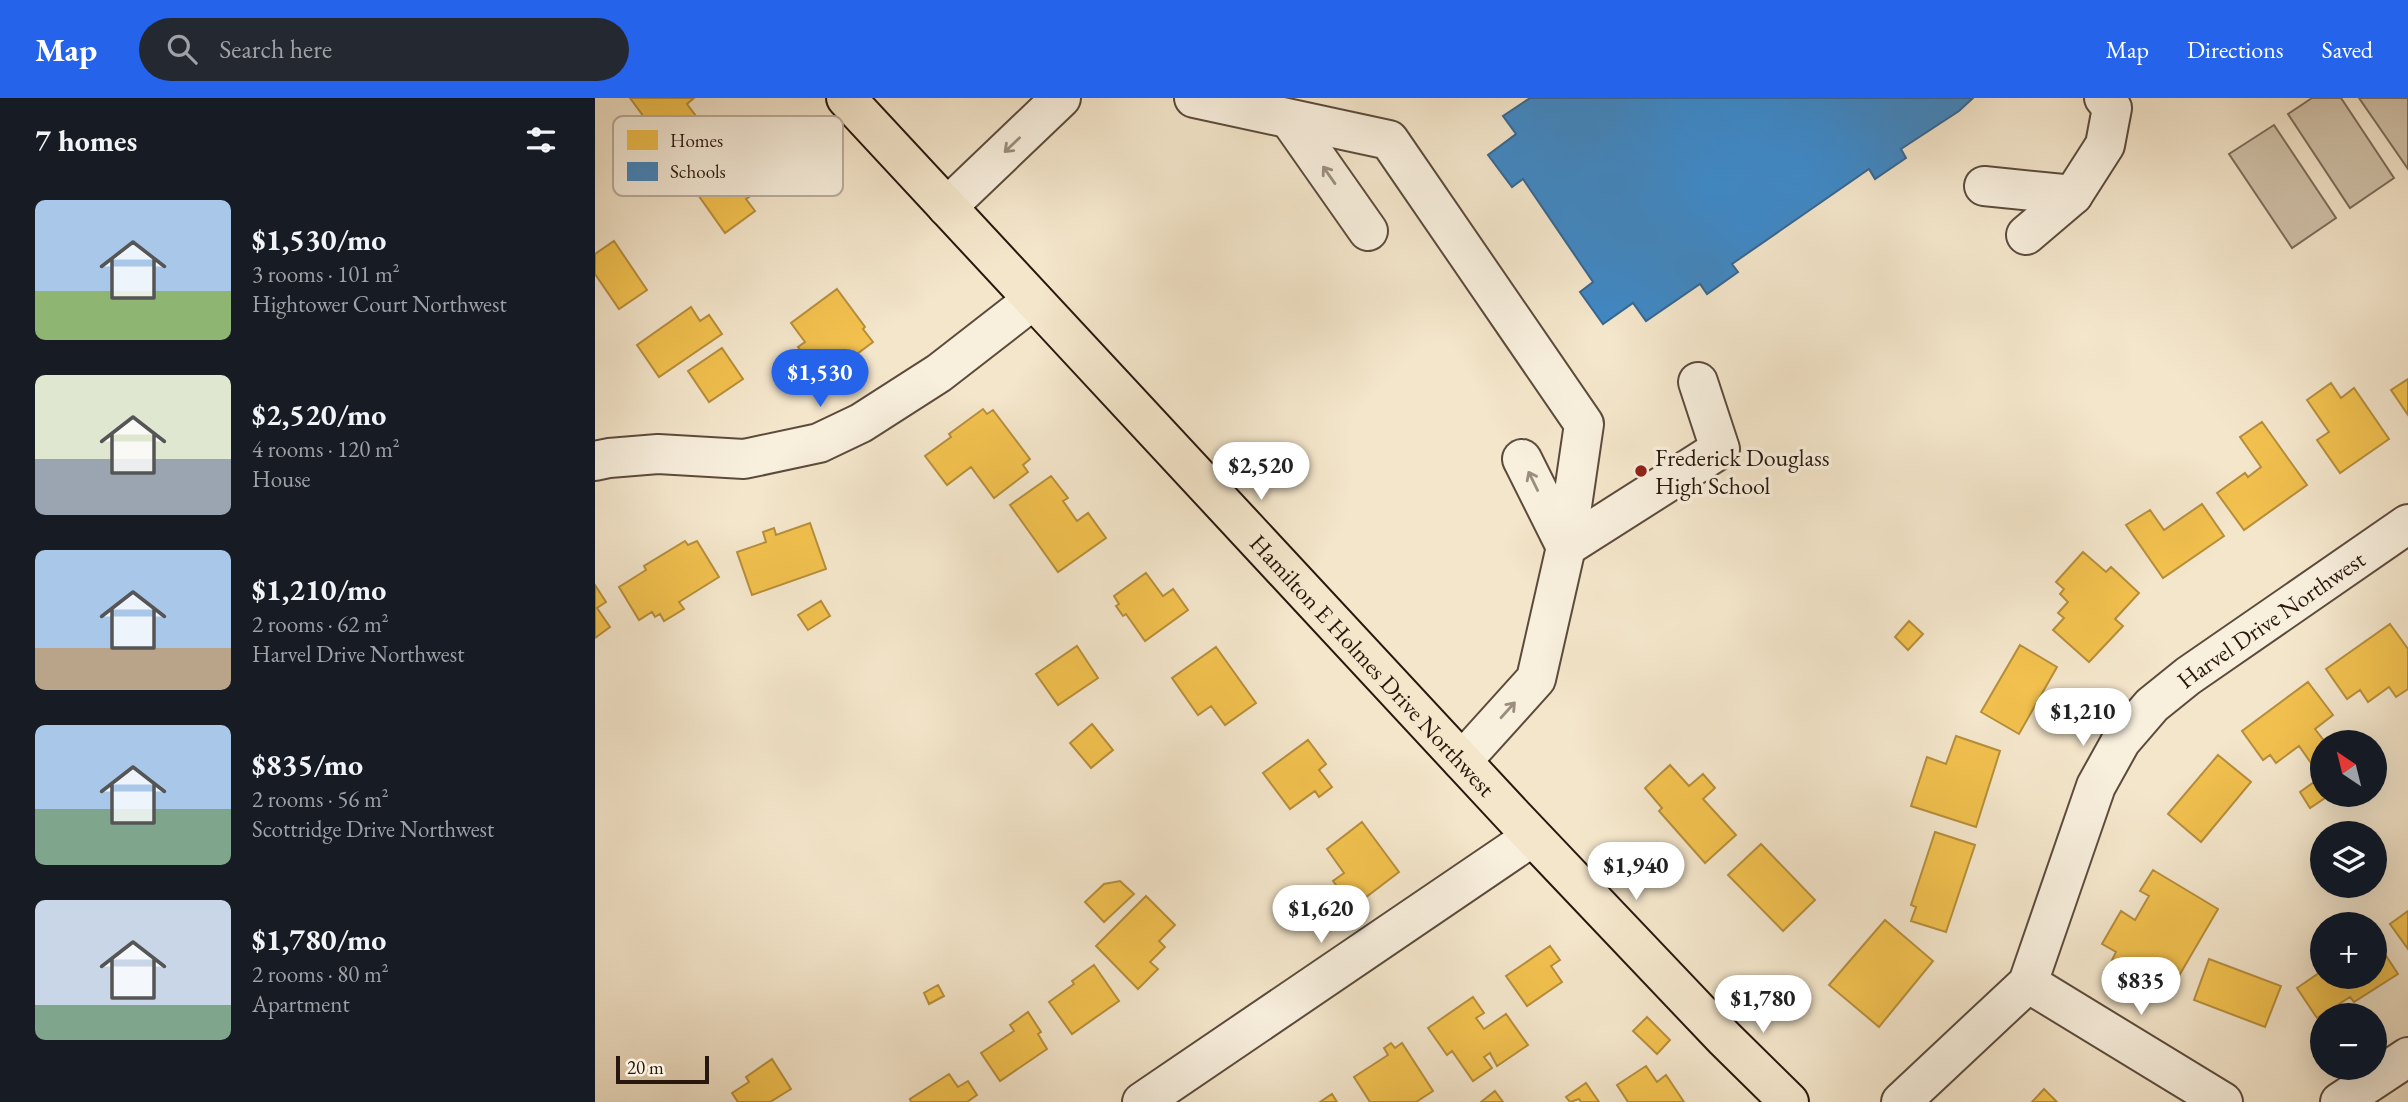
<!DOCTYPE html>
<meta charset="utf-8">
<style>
body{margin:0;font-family:"EB Garamond",serif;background:#242831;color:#f1f3f6;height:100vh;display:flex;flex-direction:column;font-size:26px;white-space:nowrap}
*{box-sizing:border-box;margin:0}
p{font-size:23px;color:#9ea1a6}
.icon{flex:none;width:38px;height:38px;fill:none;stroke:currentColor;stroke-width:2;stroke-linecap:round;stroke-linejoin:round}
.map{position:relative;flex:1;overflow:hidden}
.drawer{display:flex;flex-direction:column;background:#171b24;width:595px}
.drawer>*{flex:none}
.needle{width:46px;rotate:325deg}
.tools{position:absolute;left:1715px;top:632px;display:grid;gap:14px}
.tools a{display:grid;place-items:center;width:77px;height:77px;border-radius:50%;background:#171b24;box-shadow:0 7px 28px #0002;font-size:35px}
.scale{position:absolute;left:21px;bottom:18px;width:93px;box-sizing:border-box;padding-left:7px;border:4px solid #29170e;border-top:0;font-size:19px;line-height:24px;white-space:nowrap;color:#29170e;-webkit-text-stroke:5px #f8efdd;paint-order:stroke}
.price{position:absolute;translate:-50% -60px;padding:0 16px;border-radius:24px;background:#fff;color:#222;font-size:23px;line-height:46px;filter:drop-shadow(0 2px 4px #0008)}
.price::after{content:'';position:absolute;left:50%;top:42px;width:21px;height:16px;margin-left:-10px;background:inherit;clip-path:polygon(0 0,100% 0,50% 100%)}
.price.on{background:#2563eb;color:#fff}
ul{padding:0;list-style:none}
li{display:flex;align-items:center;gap:21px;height:175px;padding:0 35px}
li span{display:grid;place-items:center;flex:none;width:196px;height:140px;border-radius:10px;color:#555}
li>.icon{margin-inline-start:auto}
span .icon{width:84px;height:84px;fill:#fffc;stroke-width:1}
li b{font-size:30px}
h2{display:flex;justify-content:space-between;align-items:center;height:84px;padding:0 35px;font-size:30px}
header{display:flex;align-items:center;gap:42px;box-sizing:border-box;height:98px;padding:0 35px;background:#2563eb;color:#fff}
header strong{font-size:33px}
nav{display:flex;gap:38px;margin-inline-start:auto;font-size:24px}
.search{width:490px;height:63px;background:#242831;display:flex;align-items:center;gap:18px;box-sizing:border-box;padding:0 24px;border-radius:38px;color:#9ea1a6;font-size:26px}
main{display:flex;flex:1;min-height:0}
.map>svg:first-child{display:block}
.green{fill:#d1c3ab;stroke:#7d6d5c;stroke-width:2}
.homes{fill:#f2c14e;stroke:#b68e3b;stroke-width:2}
.schools{fill:#3f88c5;stroke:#38668e;stroke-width:2}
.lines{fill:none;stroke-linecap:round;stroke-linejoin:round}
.minor-casing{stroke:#5c4b3d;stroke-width:42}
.major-casing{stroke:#29170e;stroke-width:42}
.minor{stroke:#f8efdd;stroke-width:38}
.major{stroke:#f4e6cb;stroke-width:38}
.oneway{stroke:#9b8e80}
.poi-dot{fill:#8f2418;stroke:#f8efdd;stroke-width:2.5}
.labels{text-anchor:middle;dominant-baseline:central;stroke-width:7;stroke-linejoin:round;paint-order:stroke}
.poi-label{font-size:24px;fill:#29170e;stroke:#f8efdd;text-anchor:start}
.street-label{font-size:24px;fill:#29170e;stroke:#f8efdd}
.key{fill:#f8efdd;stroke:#baae9f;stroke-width:2}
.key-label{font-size:19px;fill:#29170e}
</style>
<header>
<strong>Map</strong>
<div class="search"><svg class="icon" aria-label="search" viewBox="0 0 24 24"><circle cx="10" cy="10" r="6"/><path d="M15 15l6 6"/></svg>Search here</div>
<nav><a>Map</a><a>Directions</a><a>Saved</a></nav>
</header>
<main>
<section class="drawer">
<h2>7 homes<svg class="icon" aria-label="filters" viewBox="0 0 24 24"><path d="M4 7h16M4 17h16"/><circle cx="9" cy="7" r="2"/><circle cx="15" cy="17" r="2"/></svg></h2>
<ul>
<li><span style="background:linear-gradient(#a9c7e8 65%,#8fb573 0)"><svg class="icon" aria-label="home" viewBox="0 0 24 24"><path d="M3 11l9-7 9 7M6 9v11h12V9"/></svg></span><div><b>$1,530/mo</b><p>3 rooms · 101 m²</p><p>Hightower Court Northwest</p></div></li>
<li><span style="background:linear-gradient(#dfe7d0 60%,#9aa5b1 0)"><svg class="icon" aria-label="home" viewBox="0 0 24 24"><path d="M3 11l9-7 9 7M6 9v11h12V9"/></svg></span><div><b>$2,520/mo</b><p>4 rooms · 120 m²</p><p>House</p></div></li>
<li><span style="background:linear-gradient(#a9c7e8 70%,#b9a48a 0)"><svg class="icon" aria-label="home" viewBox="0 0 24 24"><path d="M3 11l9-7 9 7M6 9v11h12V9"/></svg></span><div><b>$1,210/mo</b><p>2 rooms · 62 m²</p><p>Harvel Drive Northwest</p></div></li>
<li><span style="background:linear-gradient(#a9c7e8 60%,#7fa58c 0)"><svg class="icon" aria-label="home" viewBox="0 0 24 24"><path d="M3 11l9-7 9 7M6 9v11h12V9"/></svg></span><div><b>$835/mo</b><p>2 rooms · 56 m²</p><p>Scottridge Drive Northwest</p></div></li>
<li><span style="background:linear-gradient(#c9d6e8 75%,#7fa58c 0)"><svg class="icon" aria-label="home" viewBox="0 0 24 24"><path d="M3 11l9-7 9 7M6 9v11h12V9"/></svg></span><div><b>$1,780/mo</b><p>2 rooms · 80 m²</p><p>Apartment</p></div></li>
</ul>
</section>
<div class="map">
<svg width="1813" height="1004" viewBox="0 0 1813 1004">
<rect width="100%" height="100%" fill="#f4e6cb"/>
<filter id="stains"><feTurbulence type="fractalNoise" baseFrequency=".00286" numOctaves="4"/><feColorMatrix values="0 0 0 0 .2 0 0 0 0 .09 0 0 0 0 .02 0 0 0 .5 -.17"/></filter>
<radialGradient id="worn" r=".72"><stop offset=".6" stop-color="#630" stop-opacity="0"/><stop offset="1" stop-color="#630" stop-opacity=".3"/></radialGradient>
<!-- green -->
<path class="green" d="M1717,0h29l53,80 -44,30 -62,-94z
M1764,0h49v71z
M1679,27l62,93 -44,30 -63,-94z"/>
<!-- homes -->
<path class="homes" d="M35,0h64l-7,6 18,24 -32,23 -7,-10 -3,2z
M124,37l14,21 -6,4 25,35 -6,4 9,12 -30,22 -48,-68z
M19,143l33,49 -28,19 -24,-35v-20z
M242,191l28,38 -2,2 10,13 -20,15 4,6 -36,27 -17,-23 5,-5 -11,-15 7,-5 -14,-19z
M96,209l9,14 9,-6 13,19 -63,43 -22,-32z
M127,250l21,31 -34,23 -21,-31z
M1813,281v36l-17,-25z
M1736,285l10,15 13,-10 35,51 -49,34 -23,-33 12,-8 -22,-32z
M388,311l4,5 6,-4 37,49 -7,6 5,7 -34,26 -23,-31 -24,18 -22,-29 26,-19 -2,-3z
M1667,324l45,63 -63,45 -27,-37 28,-20 3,4 13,-10 -21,-30z
M456,378l17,22 -5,3 14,20 11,-8 18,25 -48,34 -48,-67z
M1607,406l22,32 -61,42 -37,-53 24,-15 14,20z
M215,425l16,46 -74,26 -15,-43 29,-10 -3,-10 11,-4 2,7z
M90,443l3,4 9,-4 22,36 -40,25 5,7 -20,12 -4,-7 -5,3 -3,-5 -13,8 -20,-33 27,-17 -2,-4z
M1488,454l23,20 5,-5 28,26 -24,26 8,7 -34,36 -36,-32 11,-12 -6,-5 10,-11 -8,-8 4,-5 -8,-7z
M551,475l17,23 10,-7 15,21 -43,31 -19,-27 -3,2 -7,-10 3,-2 -5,-8z
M0,487l11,17 -9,6 13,19 -15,11z
M226,503l9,15 -22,14 -10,-15z
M1314,523l14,13 -15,16 -13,-13z
M1795,526l18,25v40l-12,8 -7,-10 -21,15 -8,-12 -13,9 -21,-30z
M1425,547l37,22 -38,67 -38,-22z
M482,548l21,32 -40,27 -22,-31z
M621,549l40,56 -31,22 -14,-19 -13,9 -26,-37z
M1713,584l25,33 -18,14 10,13h-3v13l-11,8 -12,-17 -23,17 -6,-8 -7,5 -21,-29z
M497,626l21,26 -22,18 -21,-25z
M1361,638l44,15 -24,76 -65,-21 16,-49 19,7z
M713,642l18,24 -7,6 13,17 -13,10 -4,-6 -25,18 -27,-36z
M1623,657l33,27 -50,60 -33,-28z
M1075,667l19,21 14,-12 12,14 -12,11 33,36 -31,28 -46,-52 3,-3 -17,-20z
M1722,682l5,8v6l6,2 -18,12 -10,-16z
M767,724l37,50 -46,35 -20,-26 11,-8 -17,-24z
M1340,734l40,13 -29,87 -35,-11 5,-14 -5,-2z
M1166,746l54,56 -32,31 -55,-56z
M1558,772l65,39 -49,84 -57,-33 4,-8 -14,-8 19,-33 14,9 14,-24 -9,-5z
M525,783l14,13 -30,28 -19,-20 19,-18z
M551,798l29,29 -16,16 6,6 -15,15 8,7 -20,20 -42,-43z
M1813,813v38l-18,-25z
M1290,822l48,41 -54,66 -50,-42z
M1780,841l23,35 -44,28 -4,-5 -33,21 -20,-30 25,-17v5h53z
M955,848l10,14 -9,6 11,16 -35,24 -21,-30z
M1614,861l72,27 -16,41 -71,-27z
M499,867l25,36 -47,33 -23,-32 25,-18 -2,-3z
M343,887l6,11 -15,8 -5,-11z
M878,899l11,16 -8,5 8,11 22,-15 22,31 -31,21 -7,-13 -6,4 8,11 -19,13 -21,-30 -5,4 -19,-27z
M433,914l13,20 -3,2 9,15 -47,32 -19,-28 33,-22 -4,-6z
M1052,919l23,23 -13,14 -24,-23z
M796,945l4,5 7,-5 31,48 -17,11h-46l-16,-25 34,-22 -4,-7z
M177,961l19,30 -21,13h-32l-6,-9 17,-11 -3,-5z
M1051,968l11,16 9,-7 18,27h-56l-11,-17z
M354,976l9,13 10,-6 9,14 -10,7h-56l-1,-3z
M991,985l13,19h-18l-2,-3 -9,3 -4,-5z
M1449,991l13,13h-25z
M900,993l8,11h-22z
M737,996l5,8h-17z"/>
<!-- schools -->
<path class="schools" d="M935,0h443l-14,13 -58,38 5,9 -31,21 -6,-10 -137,95 6,8 -31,22 -7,-10 -54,37 -13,-18 -30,21 -23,-32 13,-10 -70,-103 -11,8 -24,-32 28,-21 -13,-18z"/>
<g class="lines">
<defs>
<g id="minor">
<path d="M599,0l195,42 195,284 -18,123 -30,132 -74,82"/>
<path d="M695,22l78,111"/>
<path d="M1389,88l89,9"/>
<path d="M352,109l114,-109"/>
<path d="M1431,137l47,-40 32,-50 7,-37 -8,-10"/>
<path d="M927,361l44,88"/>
<path d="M0,363l14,-3 49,-4 86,5 75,-16 42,-20 78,-50 94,-73"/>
<path d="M971,449l154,-98 -22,-67"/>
<path d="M1433,885l195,119"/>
<path d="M547,1004l390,-265"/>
<path id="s1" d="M1306,1004l127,-119 68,-197 25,-45 31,-36 36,-29 220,-152"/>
<path d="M1745,1004l68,-45"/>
</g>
<g id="major">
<path id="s2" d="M251,0l668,719 210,221 65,64"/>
</g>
</defs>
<!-- minor casing -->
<use href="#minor" class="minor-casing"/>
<!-- major casing -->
<use href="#major" class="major-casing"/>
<!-- minor -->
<use href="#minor" class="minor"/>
<!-- major -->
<use href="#major" class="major"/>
</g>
<!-- one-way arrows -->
<defs><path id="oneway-shaft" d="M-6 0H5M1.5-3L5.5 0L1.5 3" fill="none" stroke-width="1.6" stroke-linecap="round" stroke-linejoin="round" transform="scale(1.75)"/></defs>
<g class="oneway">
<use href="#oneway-shaft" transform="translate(417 47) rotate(136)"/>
<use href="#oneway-shaft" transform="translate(734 77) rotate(-125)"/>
<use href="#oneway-shaft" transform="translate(938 383) rotate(-116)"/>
<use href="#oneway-shaft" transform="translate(913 612) rotate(-48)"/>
</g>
<!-- markers -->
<circle class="poi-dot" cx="1046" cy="373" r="7"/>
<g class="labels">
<!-- poi labels -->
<g class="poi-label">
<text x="1060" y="359">Frederick Douglass<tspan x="1060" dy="28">High School</tspan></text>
</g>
<!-- street labels -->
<g class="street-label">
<text stroke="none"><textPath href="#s1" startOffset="628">Harvel Drive Northwest</textPath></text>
<text stroke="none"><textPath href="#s2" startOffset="774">Hamilton E Holmes Drive Northwest</textPath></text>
</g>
</g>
<!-- legend -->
<rect x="18" y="18" width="230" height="80" rx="10" class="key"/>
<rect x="32" y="32" width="31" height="20" fill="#f2c14e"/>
<rect x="32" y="64" width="31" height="19" fill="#3f88c5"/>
<g class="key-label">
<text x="75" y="49">Homes</text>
<text x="75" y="80">Schools</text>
</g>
<rect width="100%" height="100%" filter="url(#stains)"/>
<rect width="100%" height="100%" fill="url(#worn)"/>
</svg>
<div class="tools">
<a><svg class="needle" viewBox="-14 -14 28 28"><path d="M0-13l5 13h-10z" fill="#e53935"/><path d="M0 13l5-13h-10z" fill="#9ea1a6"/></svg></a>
<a><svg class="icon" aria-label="layers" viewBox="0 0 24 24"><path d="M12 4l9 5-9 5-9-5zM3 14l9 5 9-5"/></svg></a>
<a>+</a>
<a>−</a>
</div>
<div class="scale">20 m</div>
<b class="price on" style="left:225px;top:311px">$1,530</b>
<b class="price" style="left:666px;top:404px">$2,520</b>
<b class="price" style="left:1488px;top:650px">$1,210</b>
<b class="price" style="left:1041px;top:804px">$1,940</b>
<b class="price" style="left:726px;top:847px">$1,620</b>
<b class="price" style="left:1546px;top:919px">$835</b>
<b class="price" style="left:1168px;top:937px">$1,780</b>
</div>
</main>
